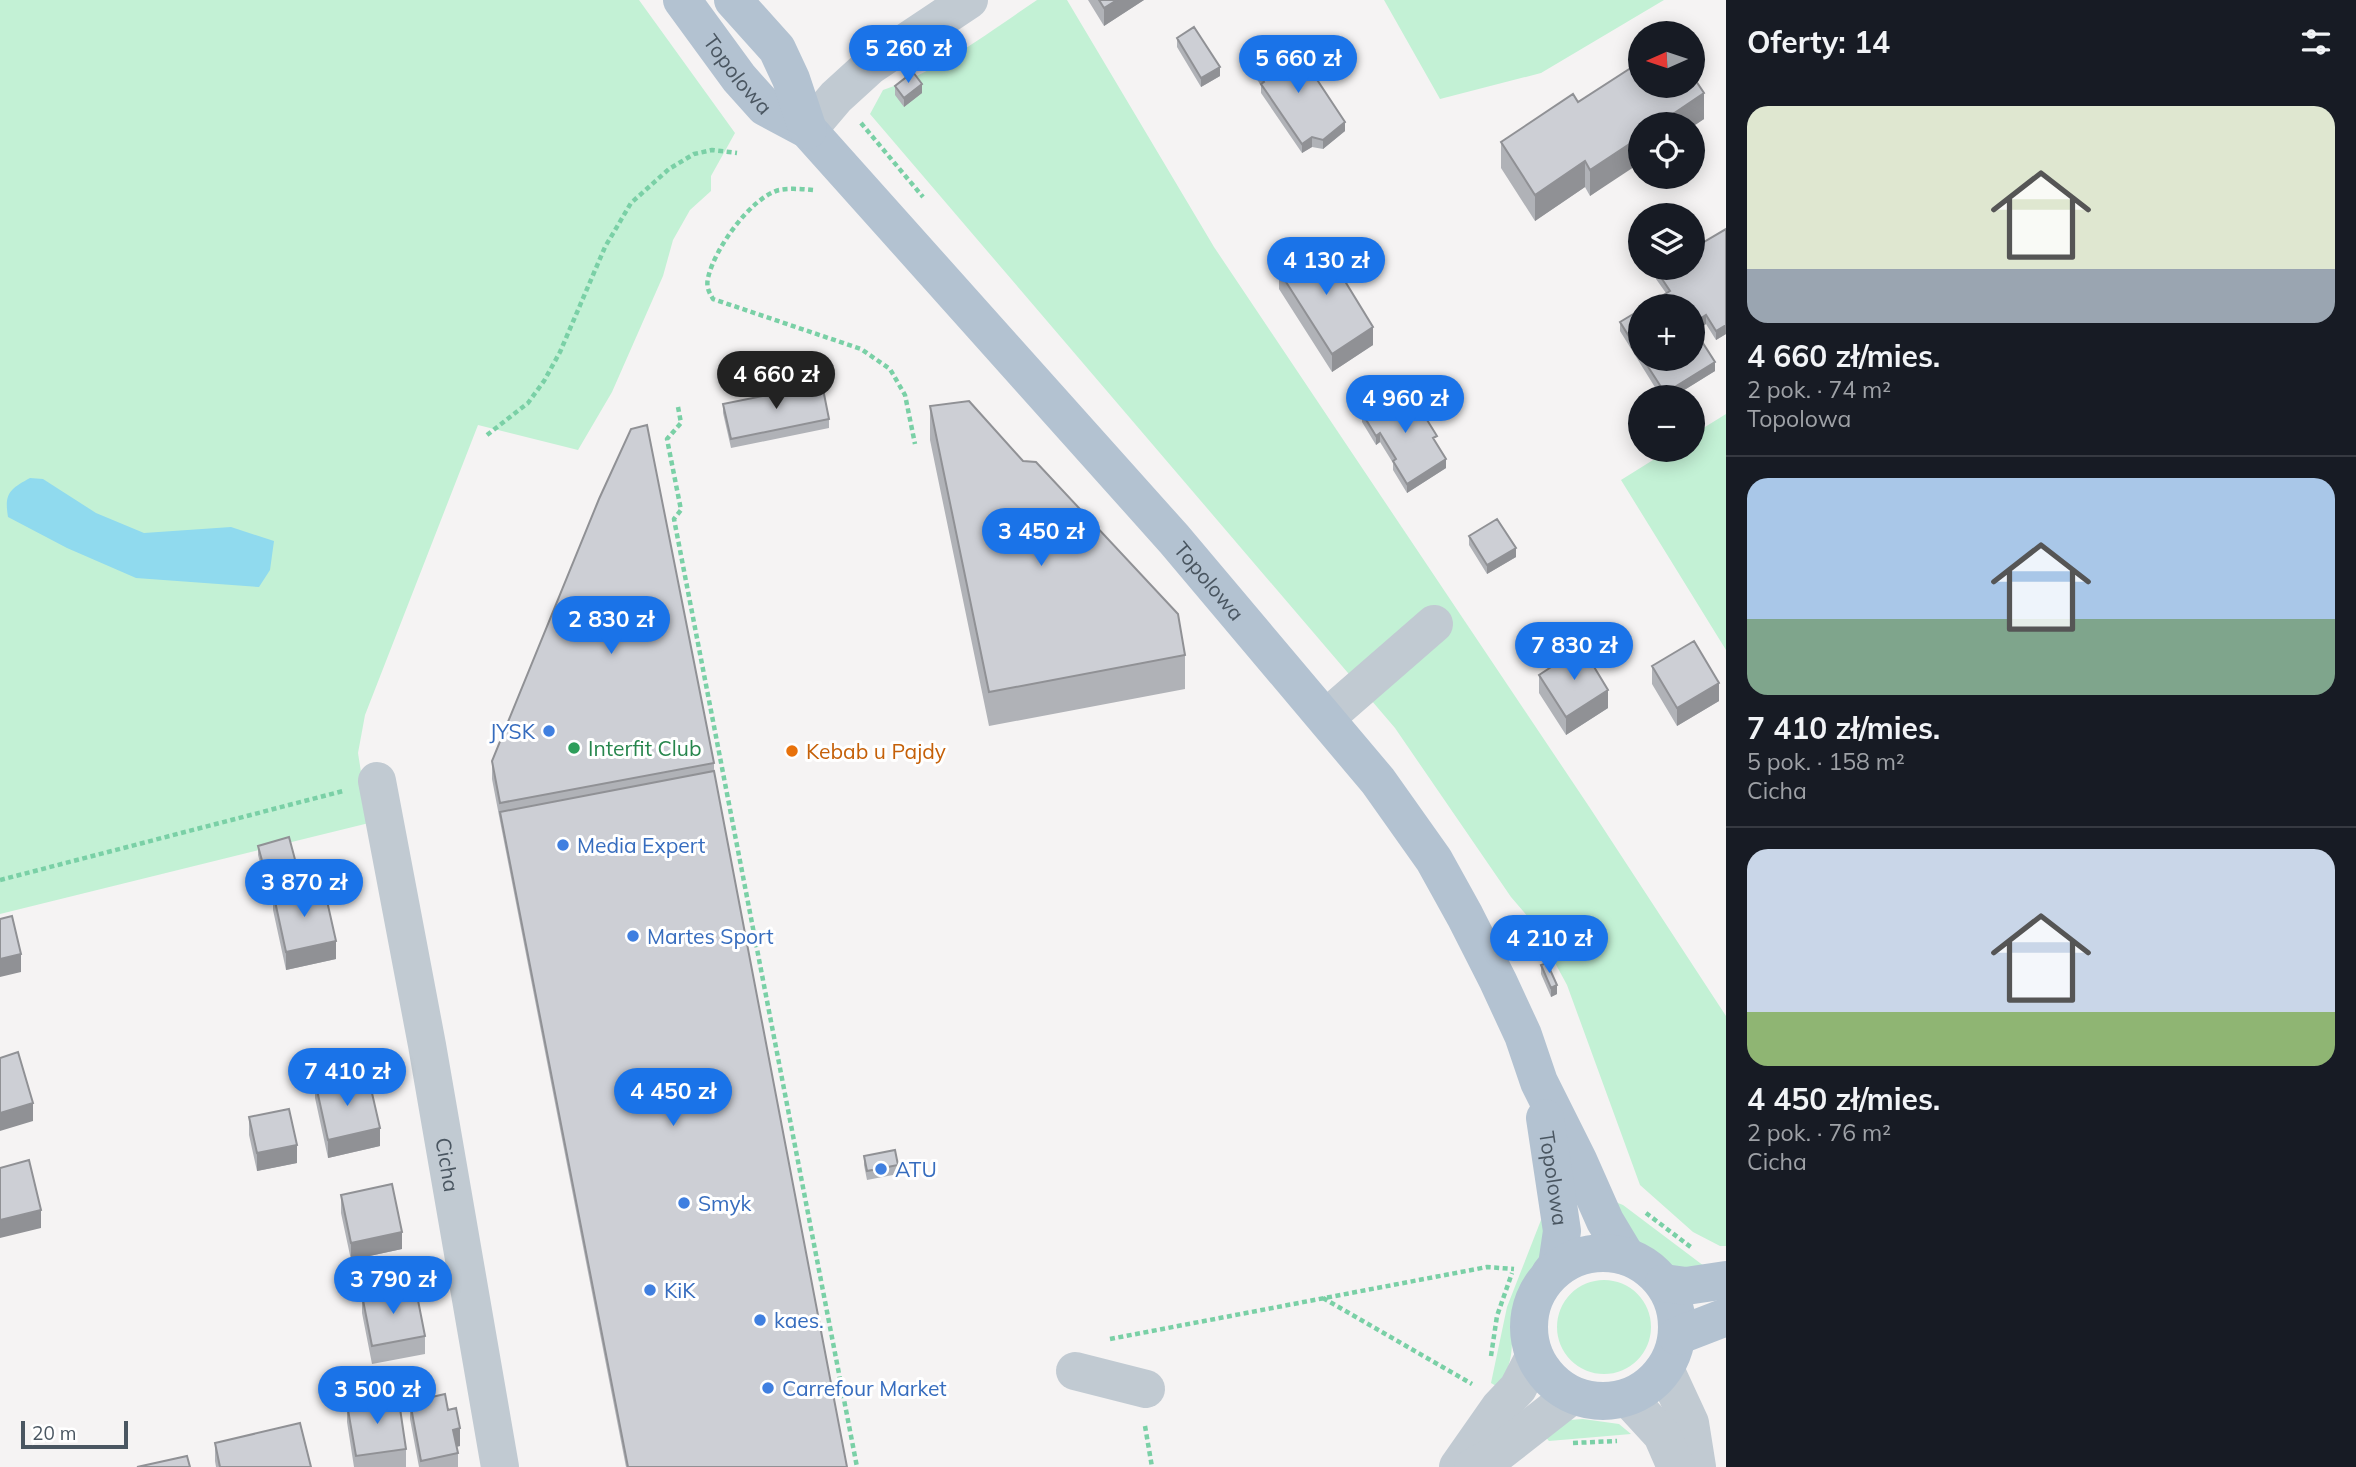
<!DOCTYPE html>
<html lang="pl">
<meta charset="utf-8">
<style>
body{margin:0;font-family:Mulish,sans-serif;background:#242831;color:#f1f3f6;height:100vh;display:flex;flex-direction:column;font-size:26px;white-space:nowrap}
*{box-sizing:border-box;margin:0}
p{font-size:23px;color:#9ea1a6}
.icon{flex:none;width:38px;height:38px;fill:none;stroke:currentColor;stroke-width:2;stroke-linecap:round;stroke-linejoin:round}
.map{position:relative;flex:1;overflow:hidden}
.drawer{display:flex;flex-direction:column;background:#171b24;width:630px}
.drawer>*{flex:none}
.needle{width:46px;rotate:267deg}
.buttons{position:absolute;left:1628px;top:21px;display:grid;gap:14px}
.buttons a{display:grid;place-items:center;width:77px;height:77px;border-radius:50%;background:#171b24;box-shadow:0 4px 18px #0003;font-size:35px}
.scale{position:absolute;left:21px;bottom:18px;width:107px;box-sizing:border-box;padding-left:7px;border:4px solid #4a5661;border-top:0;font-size:19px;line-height:24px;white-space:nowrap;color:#4a5661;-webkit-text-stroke:5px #fff;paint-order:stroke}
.price{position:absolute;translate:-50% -60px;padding:0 16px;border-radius:24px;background:#1a73e8;color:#fff;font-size:23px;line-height:46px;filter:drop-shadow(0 2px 4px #0008)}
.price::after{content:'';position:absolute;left:50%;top:42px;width:21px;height:16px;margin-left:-10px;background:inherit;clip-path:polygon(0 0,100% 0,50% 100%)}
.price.selected{background:#222;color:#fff}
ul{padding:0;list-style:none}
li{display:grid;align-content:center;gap:14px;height:371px;padding:0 21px}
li+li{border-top:2px solid #363941}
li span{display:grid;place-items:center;height:217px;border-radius:21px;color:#555}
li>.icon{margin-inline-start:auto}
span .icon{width:126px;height:126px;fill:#fffc;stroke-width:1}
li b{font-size:30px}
h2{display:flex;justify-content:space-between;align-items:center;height:84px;padding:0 21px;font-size:30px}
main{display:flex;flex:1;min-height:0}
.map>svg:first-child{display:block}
.green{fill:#c3f1d5}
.water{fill:#90daee}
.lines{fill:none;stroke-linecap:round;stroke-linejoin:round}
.path{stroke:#7ad0a6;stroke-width:4.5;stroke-dasharray:5 3.5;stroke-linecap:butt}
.minor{stroke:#c1cad2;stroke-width:38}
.major{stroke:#b3c2d1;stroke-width:38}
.wall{fill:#b0b2b7}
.shaded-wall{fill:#909195}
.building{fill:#cdcfd5;stroke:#909195;stroke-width:2}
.shop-dot{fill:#3f7fe0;stroke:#fff;stroke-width:2.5}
.leisure-dot{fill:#2e9e5b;stroke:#fff;stroke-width:2.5}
.food-dot{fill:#e8710a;stroke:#fff;stroke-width:2.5}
.labels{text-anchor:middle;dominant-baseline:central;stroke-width:6;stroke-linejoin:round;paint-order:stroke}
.street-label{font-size:21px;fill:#4a5661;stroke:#fff}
.shop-label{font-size:21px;fill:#366cbe;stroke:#fff;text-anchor:start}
.leisure-label{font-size:21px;fill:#27864d;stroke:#fff;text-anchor:start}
.food-label{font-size:21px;fill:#c56008;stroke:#fff;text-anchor:start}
</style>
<main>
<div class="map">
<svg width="1726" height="1467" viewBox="0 0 1726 1467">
<rect width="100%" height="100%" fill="#f5f3f3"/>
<!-- green -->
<path class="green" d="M0,0h639l96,133 -24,43v15l-21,19 -17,30 -10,36 -51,116 -34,58 -100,-25 -113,290 -7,38 11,70 -369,91z
M1037,0h30l147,247 376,561 136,208v230h-6l-27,-14 -53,-47 -73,-200 -33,-61 -23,-27 -116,-169 -525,-614 13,-24c52,-17 108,-59 154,-90z
M1384,0h280l-123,73 -101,26z
M1726,414v236l-105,-170 48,-30h23v-15z
M1613,1201l10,4 81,61 -24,3 -16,-7 -29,-22z
M1541,1220h6c4,40 -22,46 -31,78 -10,32 6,61 -20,88l-5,-3 16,-76z
M1557 1327a47 47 0 1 1 94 0a47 47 0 1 1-94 0Z
M1583,1419l36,5 12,10 -82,7 -7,-8 27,-13z"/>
<!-- water -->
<path class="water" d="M30,478l13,1 53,34 48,20 87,-6 43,14 -4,29 -11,17 -123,-9 -69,-30 -59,-31c-4,-24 2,-28 22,-39z"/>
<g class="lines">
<!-- path -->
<path class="path" d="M861,123l62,74
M813,190c-11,-1 -23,-2 -34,0 -29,8 -65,60 -71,88 -2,9 1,14 5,21l148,50 29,20 15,26 10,49
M678,407l3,16 -14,16 14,71 -7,9 183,948
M487,435l41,-32 16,-22 16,-29 45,-105 26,-44 38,-34 25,-15 18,-4 25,3
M0,880l343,-89
M1646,1213l46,35
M1323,1298l149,86
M1110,1339l377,-72 27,2
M1491,1356l6,-40 15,-43
M1145,1426l7,41
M1573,1443l44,-2"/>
<!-- minor -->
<g class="minor">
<path d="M808,130l28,-33 34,-31 99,-66"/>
<path d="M1326,718l108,-94"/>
<path id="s1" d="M377,781l50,264 73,422"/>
<path d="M1665,1369l25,54 7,44"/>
<path d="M1075,1371l71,18"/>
<path d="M1628,1398l34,37 14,32"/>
<path d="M1458,1467l42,-60 18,-19 16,-31"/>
<path d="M1473,1467l24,-13 74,-58"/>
</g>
<!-- major -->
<g class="major">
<path id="s2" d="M682,0l57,78 26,29 43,23 366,409 204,242 56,79 31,56 33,65 25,54 16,47 39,78 27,61 21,35"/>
<path d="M733,0l44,49 14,30 17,51"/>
<path id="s3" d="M1545,1118l17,113 -5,34 -7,9"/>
<circle cx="1603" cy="1327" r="74"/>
<path d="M1664,1283l22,3 40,-6"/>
<path d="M1677,1336l49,-19"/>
</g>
</g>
<!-- wall -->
<path class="wall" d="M1088,0h56l-40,26z
M1177,38l43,38 -19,11 -24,-40z
M1254,65l91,66 -22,18 -11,-2 -10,6 -41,-60v-7l-7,-12z
M895,86l27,7 -18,14 -9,-12z
M1578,102l126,17 -12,8v-3l-102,72 -5,-9 -50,34 -34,-53v-26z
M1726,229v105l-10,6 -10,-16 -11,7 20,40 -42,26h-12l-41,-66v-9l20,-12v49h52l-26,-66 -10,-14v-9z
M1279,271l94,74 -41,27 -53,-83z
M723,404l106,15v9l-98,20 -8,-35z
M930,406l255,249v34l-196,37 -59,-286z
M1362,413l75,32 9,23 -39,25 -14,-23v-7l-13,-21 -4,3 -14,-23z
M1469,536l47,21 -29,17 -18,-29z
M1652,666l67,35 -42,25 -25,-42z
M1539,675l69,33 -42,27 -27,-42z
M492,761l222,2v8l133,696h-221l-126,-646 -8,-42z
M258,846l39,30 -31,8 -8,-29z
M273,892l31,5 32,62 -50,11 -13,-60z
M1541,965l16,29 -6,3 -10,-23z
M315,1081l65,65 -52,12 -13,-60z
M249,1117l48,46 -40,8 -8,-36z
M864,1156l34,9v9l-31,6 -3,-15z
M341,1195l61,54 -51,11 -10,-47z
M362,1295l63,41v18l-53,10 -10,-51z
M410,1402l38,8 12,36 -3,1 1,6v14h-39l-9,-48z
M347,1404l59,45v18h-52l-7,-45z
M215,1443l96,24h-95l-1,-6z"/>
<!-- shaded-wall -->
<path class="shaded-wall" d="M1117,0h27l-40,26v-18z
M1220,67v9l-19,11v-9z
M922,84v9l-18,14v-9z
M1704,93v26l-12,8v-3h-34z
M1345,122v9l-22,18v-9z
M1312,137v10l-10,6v-9z
M1640,137v26l-50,33v-26z
M1585,161v26l-50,34v-26z
M1706,315v9l-14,9v-9z
M1726,325v9l-10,6v-9z
M1373,327v18l-41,27v-18z
M1715,362v9l-42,26h-8v-4z
M1380,433v9l-4,3v-9z
M1446,459v9l-39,25v-9z
M1516,548v9l-29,17v-9z
M1719,683v18l-42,25v-18z
M1608,690v18l-42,27v-18z
M297,867v9l-31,8v-9z
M336,941v18l-50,11v-18z
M21,954v18l-21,5v-18z
M1557,985v9l-6,3v-9z
M33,1103v18l-33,10v-18z
M380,1128v18l-52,12v-18z
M297,1145v18l-40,8v-18z
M41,1210v18l-41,10v-18z
M402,1232v17l-51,11v-17z
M460,1428v18l-7,1v-17z"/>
<!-- building -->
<path class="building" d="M1099,0h18l-13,8z
M1194,27l26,40 -19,11 -24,-40z
M1289,42l10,16 3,-1 43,65 -22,18 -11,-3 -10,7 -41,-60 3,-2 -10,-17z
M1640,62v24h52v-11l12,18 -46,31h-18v13l-50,33 -5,-9 -50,34 -34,-53 72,-48 5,8z
M913,72l9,12 -18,14 -9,-12z
M1726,229v96l-10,6 -10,-16 -14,9v-18h-47l25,-15 -14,-21 4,-2h32v-19z
M1321,242l52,85 -41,27 -53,-83 20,-18z
M1640,310v44l-20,-32z
M1692,326l23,36 -50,31 -22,-34h49z
M822,384l7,35 -98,20 -8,-35z
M1401,388l14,22 4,-3 18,29 -4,2 13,21 -39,25 -14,-23 3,-2 -16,-26 -4,3 -14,-23z
M969,401l54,60 13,1 142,152 7,41 -196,37 -59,-286z
M647,425l67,338 -214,40 -8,-42 107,-262 32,-70z
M1497,519l19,29 -29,17 -18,-29z
M1694,641l25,42 -42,25 -25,-42z
M1582,647l26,43 -42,27 -27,-42z
M714,771l133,696h-219l-128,-655z
M289,837l8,30 -31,8 -8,-29z
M302,886l2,11 21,-5 11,49 -50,11 -13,-60z
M12,916l9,38 -21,5v-40z
M1547,963l10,22 -6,3 -10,-23z
M18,1052l15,51 -33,10v-55z
M334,1076l3,11 32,-7 11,48 -52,12 -13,-59z
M289,1109l8,36 -40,8 -8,-36z
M895,1150l3,15 -31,6 -3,-15z
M29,1160l12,50 -41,10v-52z
M392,1184l10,48 -51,11 -10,-48z
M415,1285l10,51 -53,10 -10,-51z
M445,1394l3,16 8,-2 4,20 -7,2 5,23 -37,8 -11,-59z
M398,1395l8,54 -50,7 -9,-52z
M300,1423l11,44h-91l-5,-24z
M187,1456l3,11h-53z"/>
<!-- markers -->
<g class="shop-dot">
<circle cx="549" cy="731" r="7"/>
<circle cx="563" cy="845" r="7"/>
<circle cx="633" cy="936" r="7"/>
<circle cx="881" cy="1169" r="7"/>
<circle cx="684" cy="1203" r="7"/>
<circle cx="650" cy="1290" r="7"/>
<circle cx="760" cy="1320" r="7"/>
<circle cx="768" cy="1388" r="7"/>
</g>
<circle class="leisure-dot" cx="574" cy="748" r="7"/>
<circle class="food-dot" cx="792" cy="751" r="7"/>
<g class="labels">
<!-- street labels -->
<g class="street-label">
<text stroke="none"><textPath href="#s2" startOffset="93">Topolowa</textPath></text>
<text stroke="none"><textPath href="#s2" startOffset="788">Topolowa</textPath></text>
<text stroke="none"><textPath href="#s1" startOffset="390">Cicha</textPath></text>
<text stroke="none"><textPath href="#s3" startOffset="61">Topolowa</textPath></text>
</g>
<!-- shop labels -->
<g class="shop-label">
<text x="535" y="731" text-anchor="end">JYSK</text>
<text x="577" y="845">Media Expert</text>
<text x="647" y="936">Martes Sport</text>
<text x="895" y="1169">ATU</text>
<text x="698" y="1203">Smyk</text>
<text x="664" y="1290">KiK</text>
<text x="774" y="1320">kaes.</text>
<text x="782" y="1388">Carrefour Market</text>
</g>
<!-- leisure labels -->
<g class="leisure-label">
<text x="588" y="748">Interfit Club</text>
</g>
<!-- food labels -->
<g class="food-label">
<text x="806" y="751">Kebab u Pajdy</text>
</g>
</g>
</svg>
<div class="buttons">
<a><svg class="needle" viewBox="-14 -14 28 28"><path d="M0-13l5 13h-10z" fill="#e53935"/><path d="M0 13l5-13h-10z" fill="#9ea1a6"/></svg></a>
<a><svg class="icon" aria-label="locate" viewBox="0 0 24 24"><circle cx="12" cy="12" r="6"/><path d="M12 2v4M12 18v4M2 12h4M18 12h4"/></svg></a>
<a><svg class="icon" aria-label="layers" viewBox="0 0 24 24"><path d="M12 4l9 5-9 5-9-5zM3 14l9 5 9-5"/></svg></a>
<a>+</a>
<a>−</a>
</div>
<div class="scale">20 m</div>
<b class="price" style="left:908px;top:85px">5 260 zł</b>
<b class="price" style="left:1298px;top:95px">5 660 zł</b>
<b class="price" style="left:1326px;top:297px">4 130 zł</b>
<b class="price selected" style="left:776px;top:411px">4 660 zł</b>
<b class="price" style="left:1405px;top:435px">4 960 zł</b>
<b class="price" style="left:1041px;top:568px">3 450 zł</b>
<b class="price" style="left:611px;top:656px">2 830 zł</b>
<b class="price" style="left:1574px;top:682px">7 830 zł</b>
<b class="price" style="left:304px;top:919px">3 870 zł</b>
<b class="price" style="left:1549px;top:975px">4 210 zł</b>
<b class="price" style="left:347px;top:1108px">7 410 zł</b>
<b class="price" style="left:673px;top:1128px">4 450 zł</b>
<b class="price" style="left:393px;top:1316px">3 790 zł</b>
<b class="price" style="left:377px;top:1426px">3 500 zł</b>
</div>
<section class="drawer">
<h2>Oferty: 14<svg class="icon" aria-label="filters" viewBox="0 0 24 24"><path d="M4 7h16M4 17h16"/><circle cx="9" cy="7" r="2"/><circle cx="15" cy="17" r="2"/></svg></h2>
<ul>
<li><span style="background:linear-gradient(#dfe7d0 75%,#9aa5b1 0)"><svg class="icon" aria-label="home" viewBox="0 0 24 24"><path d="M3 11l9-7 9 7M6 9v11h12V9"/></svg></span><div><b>4 660 zł/mies.</b><p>2 pok. · 74 m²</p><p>Topolowa</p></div></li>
<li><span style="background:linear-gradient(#a9c7e8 65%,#7fa58c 0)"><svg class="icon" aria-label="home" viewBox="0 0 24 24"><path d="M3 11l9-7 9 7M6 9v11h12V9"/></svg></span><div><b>7 410 zł/mies.</b><p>5 pok. · 158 m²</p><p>Cicha</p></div></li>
<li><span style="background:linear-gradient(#c9d6e8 75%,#8fb573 0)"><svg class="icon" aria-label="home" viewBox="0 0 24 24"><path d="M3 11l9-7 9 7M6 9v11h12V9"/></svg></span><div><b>4 450 zł/mies.</b><p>2 pok. · 76 m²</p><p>Cicha</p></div></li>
</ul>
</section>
</main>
